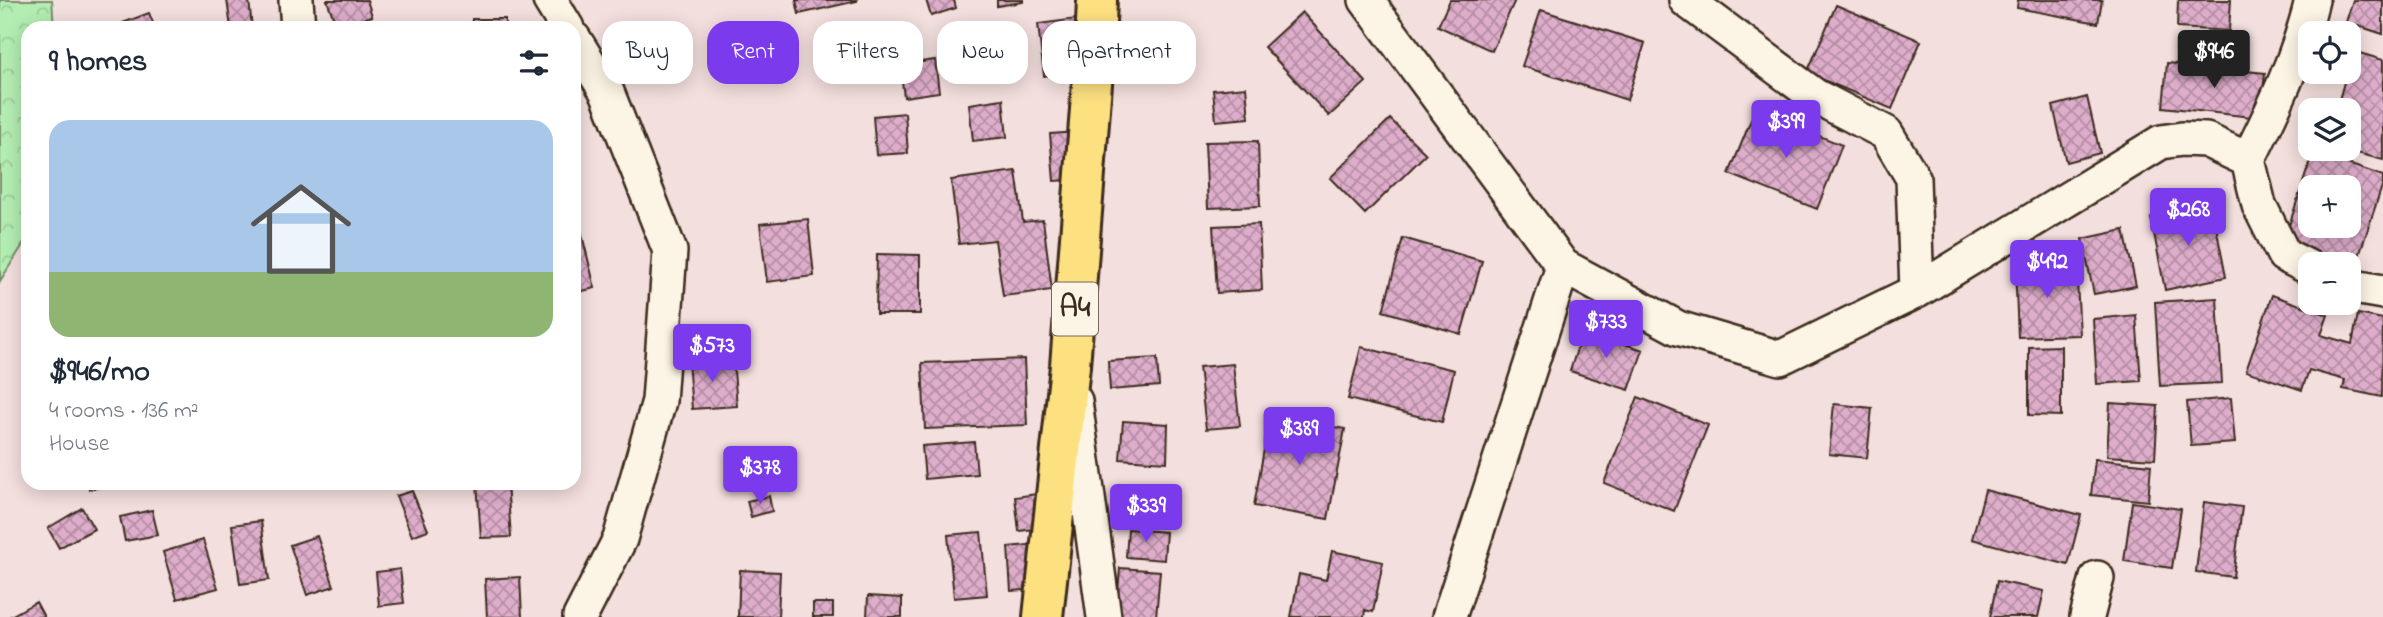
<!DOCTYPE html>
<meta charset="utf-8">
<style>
body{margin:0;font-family:"Indie Flower",sans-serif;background:#f2f2f3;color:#1f2937;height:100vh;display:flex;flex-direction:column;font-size:26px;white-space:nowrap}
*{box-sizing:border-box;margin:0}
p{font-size:23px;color:#747a83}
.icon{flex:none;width:38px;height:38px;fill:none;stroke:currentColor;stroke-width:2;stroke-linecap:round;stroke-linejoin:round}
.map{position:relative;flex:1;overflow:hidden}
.details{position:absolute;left:21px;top:21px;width:560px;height:469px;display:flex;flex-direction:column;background:#fff;border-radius:21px;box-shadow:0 4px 18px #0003}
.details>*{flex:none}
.guide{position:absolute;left:602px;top:21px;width:665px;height:63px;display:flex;gap:14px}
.tools{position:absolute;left:2298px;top:21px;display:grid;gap:14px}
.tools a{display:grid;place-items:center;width:63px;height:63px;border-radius:14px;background:#fff;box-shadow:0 4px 18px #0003;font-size:35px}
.price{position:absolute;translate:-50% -60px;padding:0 16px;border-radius:7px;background:#7c3aed;color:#fff;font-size:23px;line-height:46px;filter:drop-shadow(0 2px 4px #0008)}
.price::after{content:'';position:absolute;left:50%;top:42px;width:21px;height:16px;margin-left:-10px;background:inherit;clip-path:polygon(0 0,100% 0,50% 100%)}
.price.selected{background:#222;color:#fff}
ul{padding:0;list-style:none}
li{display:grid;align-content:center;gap:14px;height:371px;padding:0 28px}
li span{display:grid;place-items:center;height:217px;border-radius:21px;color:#555}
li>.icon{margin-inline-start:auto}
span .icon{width:126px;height:126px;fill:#fffc;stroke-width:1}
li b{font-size:30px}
h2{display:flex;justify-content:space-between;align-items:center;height:84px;padding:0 28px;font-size:30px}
.chip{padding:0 24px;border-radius:21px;background:#fff;box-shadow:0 4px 18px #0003;font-size:24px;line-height:63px}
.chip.selected{background:#7c3aed;color:#fff}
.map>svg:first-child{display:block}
.forest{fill:url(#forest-crowns);stroke:#778c68;stroke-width:2}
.building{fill:url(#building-cross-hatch);stroke:#3b2a1e;stroke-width:2;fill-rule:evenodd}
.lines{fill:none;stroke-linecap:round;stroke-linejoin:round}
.minor-casing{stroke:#3b2a1e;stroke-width:38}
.highway-casing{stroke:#3b2a1e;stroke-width:44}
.minor{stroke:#fcf5e5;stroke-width:33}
.highway{stroke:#fde080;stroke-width:38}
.labels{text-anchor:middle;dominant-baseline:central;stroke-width:5;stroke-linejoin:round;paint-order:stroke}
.shield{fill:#fcf5e5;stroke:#75675a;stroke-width:2}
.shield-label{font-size:30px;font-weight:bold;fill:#3b2a1e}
</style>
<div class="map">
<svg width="2383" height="617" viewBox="0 0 2383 617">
<defs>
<pattern id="forest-crowns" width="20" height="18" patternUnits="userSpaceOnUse" patternTransform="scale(1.75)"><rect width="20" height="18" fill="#b3edb2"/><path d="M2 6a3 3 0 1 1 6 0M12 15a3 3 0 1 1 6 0" fill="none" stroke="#9bcb99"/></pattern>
<pattern id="building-cross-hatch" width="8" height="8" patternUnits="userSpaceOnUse" patternTransform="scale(1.75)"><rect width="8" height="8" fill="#deadcb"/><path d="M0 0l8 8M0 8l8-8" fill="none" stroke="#b58da4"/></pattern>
</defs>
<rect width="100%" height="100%" fill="#f3dfdd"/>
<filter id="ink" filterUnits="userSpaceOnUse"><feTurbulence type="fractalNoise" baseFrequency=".0143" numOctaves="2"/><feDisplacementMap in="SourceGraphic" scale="14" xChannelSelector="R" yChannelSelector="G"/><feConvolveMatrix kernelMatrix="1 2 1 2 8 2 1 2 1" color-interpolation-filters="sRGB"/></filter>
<g filter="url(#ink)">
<!-- forest -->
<path class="forest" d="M0,0h52l2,28h-26v209l-28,44z"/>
<!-- building -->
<path class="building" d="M227,0h22l3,28h-21z
M327,0h40l5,16 -35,12z
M796,0h61v1l-58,13z
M926,0h28l2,8 -25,8z
M997,0h26v2l-26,4z
M1450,0h65l-23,51 -54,-25z
M2018,0h84l-4,23 -81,-15z
M2178,0h53l-2,31 -52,-3z
M2353,0h30v34l-37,-12z
M1836,5l85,36 -29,68 -85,-36z
M1541,10l104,33 -18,57 -105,-34z
M1302,12l64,70 -37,34 -65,-69z
M149,13l6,15h-31l-1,-5z
M472,19h33v9h-33z
M1076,19l6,52 -38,5 -6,-52z
M2353,51l30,9v100l-41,-11h6v-39h-12l11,-38h1z
M935,60l4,32 -35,5 -4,-32z
M2167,63l98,10 -5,45 -97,-11z
M1246,87l3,31 -33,3 -3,-31z
M2087,97l13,56 -34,9 -13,-56z
M1003,99l4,38 -34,4 -4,-37z
M1755,110l87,35 -25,64 -88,-35z
M905,113l3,40 -32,2 -3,-39z
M1390,119l36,35 -61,60 -35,-36z
M1078,132l4,47 -28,2 -4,-47z
M1258,141l2,65 -52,2 -3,-66z
M2313,152l70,24v7l-28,85 -7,-2v-2h-6l-59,-20zM2310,187h38v39h-38z
M1016,171l7,51 20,-2 9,70 -49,6 -8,-56 -36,4 -8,-64z
M574,202l21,86 -21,5z
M2212,206l14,71 -61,13 -14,-72z
M808,219l6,57 -47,6 -7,-58z
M1259,224l3,66 -45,3 -4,-67z
M2124,230l12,56 -42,8 -12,-55z
M1403,238l79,23 -21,73 -78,-23z
M877,254l43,1v59h-44z
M2076,263l4,72 -62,2 -3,-71z
M2272,295l56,20 -7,20 31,9 6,-30 25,5 -1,78 -39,-8 2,-9 -36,-10 -7,20 -56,-19z
M2217,298l5,85 -62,3 -5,-84z
M2136,315l5,66 -44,3 -4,-65z
M1583,330l60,20 -14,40 -59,-19z
M2061,346v70l-32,-1v-68z
M1361,347l93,23 -12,52 -94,-23z
M1157,358l2,28 -49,4 -2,-29z
M733,359l4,47 -45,3 -4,-47z
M1024,359l3,66 -102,4 -3,-66z
M1233,364l7,62 -34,3 -7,-62z
M1638,397l70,28 -34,86 -70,-28z
M2231,398l4,45 -44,3 -4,-44z
M2110,403l48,3 -3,53 -48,-3z
M1834,404l38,4 -5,50 -38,-4z
M1270,415l75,14 -17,90 -74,-13z
M1123,421l45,3 -1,38 -47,-3z
M974,442l3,32 -52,5 -3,-33z
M2095,459l56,6 -3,36 -57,-6z
M88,483h29v1l-28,5z
M477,483h30l4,54 -30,1z
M1985,490l96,25 -13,50 -96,-26z
M412,491l16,39 -16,6 -16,-40z
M1044,493l5,34 -30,4 -4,-34z
M769,496l3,15 -21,6 -4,-16z
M2132,502l49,7 -9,59 -48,-7z
M2204,502l38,5 -9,70 -37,-5z
M82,508l12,21 -35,19 -11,-20z
M152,510l6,25 -33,6 -5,-24z
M261,521l8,59 -29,4 -8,-59z
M1128,529l38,3 -2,28 -38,-3z
M981,532l6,63 -33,3 -6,-63z
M317,536l17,50 -27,9 -17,-50z
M203,540l15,48 -41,11 -14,-47z
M1038,544l4,45 -31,2 -3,-44z
M1332,551l51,11 -10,50 -8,-2 -1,7h-73l8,-43 27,6z
M1120,568l40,3 -4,46h-40z
M400,569l4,34 -25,3 -3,-34z
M740,570l40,2 -2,45h-40z
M520,577l2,40h-35l-2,-38z
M1997,581l47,10 -6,26h-48z
M868,596l34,2v19h-35z
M36,602l8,15h-35z
M813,603h20v14h-20z"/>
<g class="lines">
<defs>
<path id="minor" d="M296,0l2,28
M550,0l17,28
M1366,0l197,266 115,62 102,30 137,-67 244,-149 21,-3 24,1 42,20c26,-52 51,-104 64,-160
M1686,0l129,96 71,37 27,45 4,113
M574,39l33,53 63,159 -11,150 -39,138 -40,78
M2248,160l11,45 25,50 26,13
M2348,286l35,6
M1075,401l29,216
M1449,617l114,-351
M2087,617l10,-39"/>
<path id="highway" d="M1043,617l27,-251 25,-321 2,-45"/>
</defs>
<!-- minor casing -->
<use href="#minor" class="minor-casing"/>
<!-- highway casing -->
<use href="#highway" class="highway-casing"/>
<!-- minor -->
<use href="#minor" class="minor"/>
<!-- highway -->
<use href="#highway" class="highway"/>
</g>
</g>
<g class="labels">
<!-- shield labels -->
<rect class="shield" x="1052" y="282.5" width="46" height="53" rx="5"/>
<g class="shield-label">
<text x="1075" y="309">A4</text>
</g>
</g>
</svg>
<div class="tools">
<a><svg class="icon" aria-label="locate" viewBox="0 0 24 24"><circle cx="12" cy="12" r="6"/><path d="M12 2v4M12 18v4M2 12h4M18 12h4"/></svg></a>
<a><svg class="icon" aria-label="layers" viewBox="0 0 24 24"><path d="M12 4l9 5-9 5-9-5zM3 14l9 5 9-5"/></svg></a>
<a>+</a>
<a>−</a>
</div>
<b class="price selected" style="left:2214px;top:90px">$946</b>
<b class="price" style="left:1786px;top:160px">$399</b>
<b class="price" style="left:2188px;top:248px">$268</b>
<b class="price" style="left:2047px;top:300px">$492</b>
<b class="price" style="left:1606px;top:360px">$733</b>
<b class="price" style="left:712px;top:384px">$573</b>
<b class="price" style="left:1299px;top:467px">$389</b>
<b class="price" style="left:760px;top:506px">$378</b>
<b class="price" style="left:1146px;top:544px">$339</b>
<div class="guide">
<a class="chip">Buy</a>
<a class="chip selected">Rent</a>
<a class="chip">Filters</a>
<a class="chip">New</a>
<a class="chip">Apartment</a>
</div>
<section class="details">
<h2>9 homes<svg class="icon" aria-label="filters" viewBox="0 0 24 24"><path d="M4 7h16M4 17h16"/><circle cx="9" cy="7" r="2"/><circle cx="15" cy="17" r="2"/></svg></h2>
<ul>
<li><span style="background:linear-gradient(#a9c7e8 70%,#8fb573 0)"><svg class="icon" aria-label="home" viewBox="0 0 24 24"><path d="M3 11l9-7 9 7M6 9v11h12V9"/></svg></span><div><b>$946/mo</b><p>4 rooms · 136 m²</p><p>House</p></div></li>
</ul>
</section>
</div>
